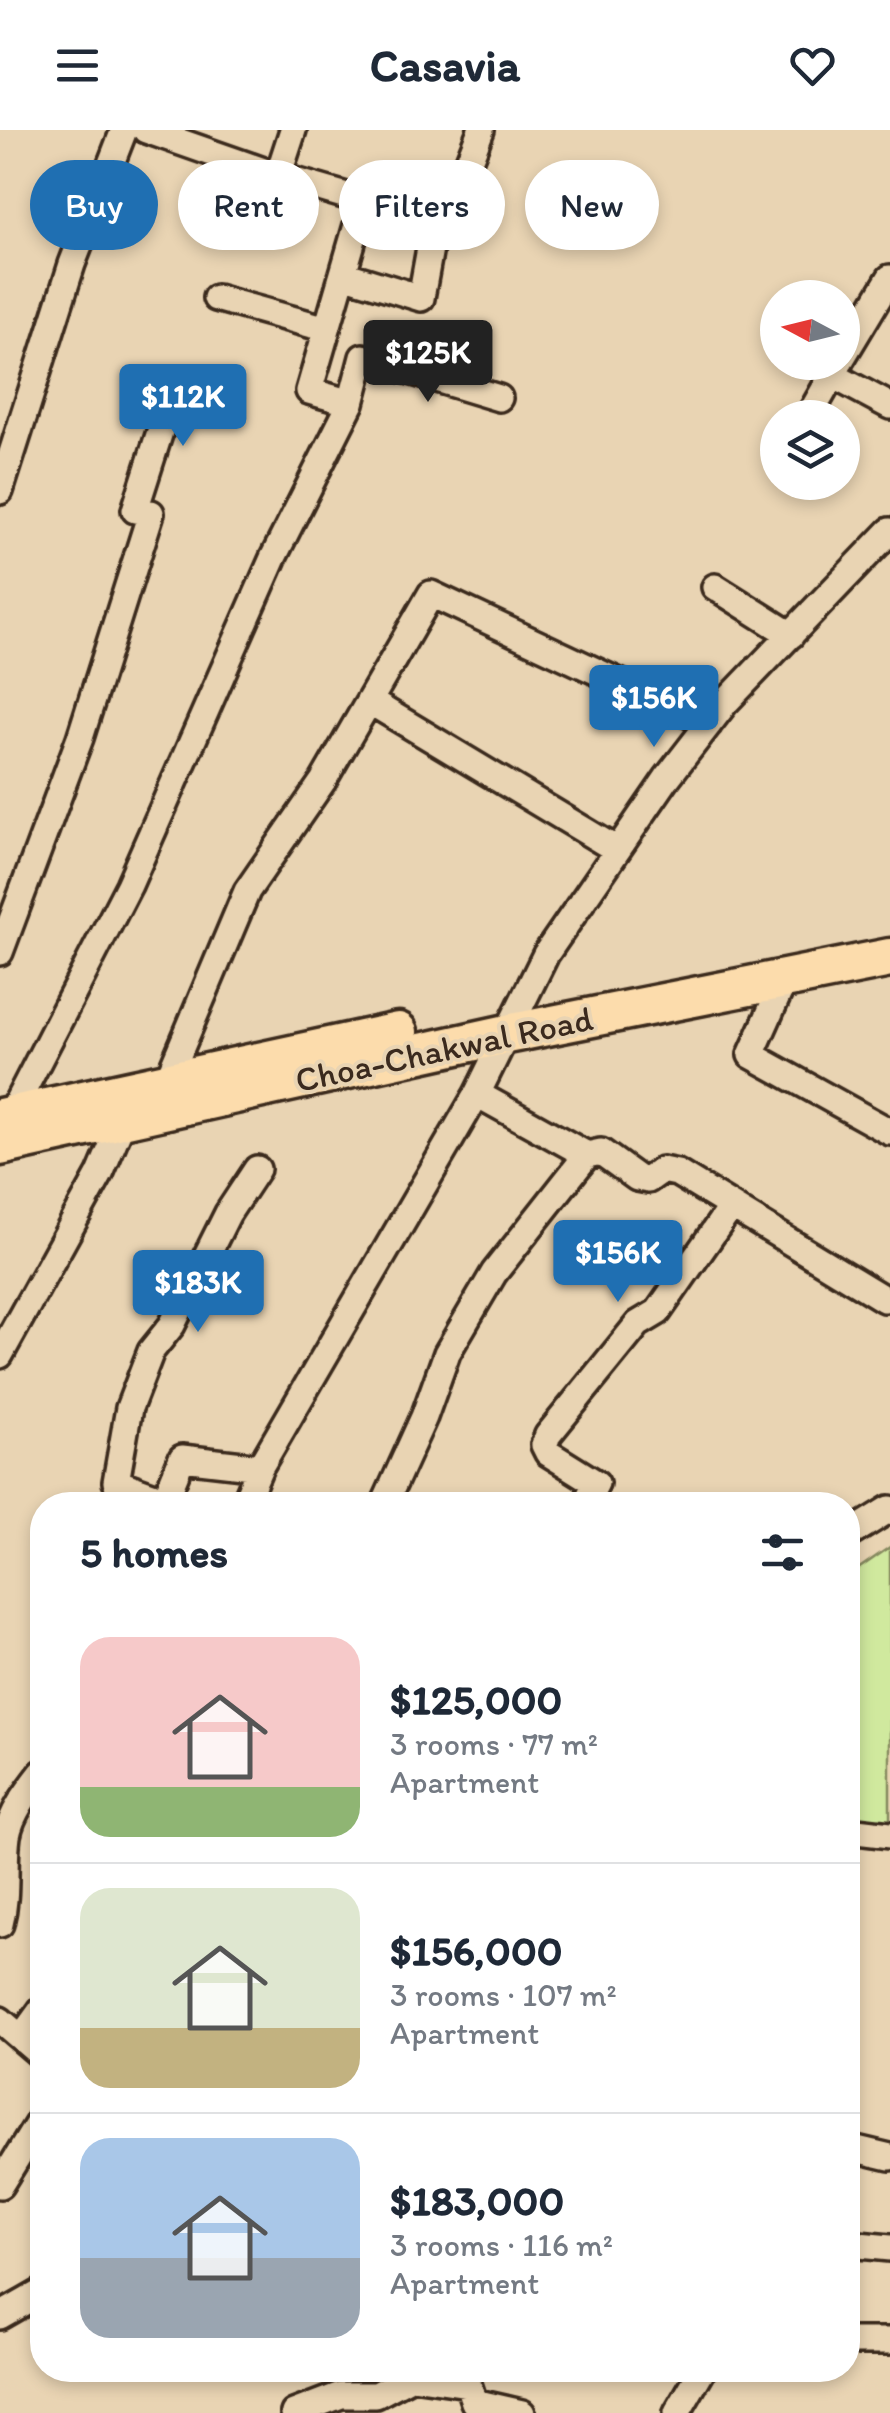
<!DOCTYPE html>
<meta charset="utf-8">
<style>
body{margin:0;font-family:Itim,sans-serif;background:#f2f2f3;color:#1f2937;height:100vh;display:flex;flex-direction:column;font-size:38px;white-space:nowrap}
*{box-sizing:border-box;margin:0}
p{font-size:32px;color:#747a83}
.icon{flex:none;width:55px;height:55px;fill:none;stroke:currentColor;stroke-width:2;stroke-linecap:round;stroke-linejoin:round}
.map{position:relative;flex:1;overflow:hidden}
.panel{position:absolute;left:30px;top:1362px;width:830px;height:890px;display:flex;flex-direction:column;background:#fff;border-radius:40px;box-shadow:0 5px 15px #0003}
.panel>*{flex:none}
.hud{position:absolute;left:30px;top:30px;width:830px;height:90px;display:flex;gap:20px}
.needle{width:65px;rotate:277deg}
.buttons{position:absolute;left:760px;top:150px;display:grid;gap:20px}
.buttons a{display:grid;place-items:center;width:100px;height:100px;border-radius:50%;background:#fff;box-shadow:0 5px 15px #0003;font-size:50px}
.price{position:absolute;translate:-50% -85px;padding:0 22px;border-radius:10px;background:#1f6fb2;color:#fff;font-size:32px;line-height:65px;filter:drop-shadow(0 2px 5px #0008)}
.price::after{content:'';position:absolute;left:50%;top:60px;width:30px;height:22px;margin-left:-15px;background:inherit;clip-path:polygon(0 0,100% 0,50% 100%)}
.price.selected{background:#222;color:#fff}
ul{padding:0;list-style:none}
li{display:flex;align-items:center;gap:30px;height:250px;padding:0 50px}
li+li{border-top:2px solid #e0e1e3}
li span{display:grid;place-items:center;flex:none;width:280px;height:200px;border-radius:30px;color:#555}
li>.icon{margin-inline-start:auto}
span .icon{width:120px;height:120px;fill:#fffc;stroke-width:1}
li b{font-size:42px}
h2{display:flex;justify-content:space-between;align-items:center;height:120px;padding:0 50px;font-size:42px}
.chip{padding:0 35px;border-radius:45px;background:#fff;box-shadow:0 5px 15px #0003;font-size:35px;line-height:90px}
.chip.selected{background:#1f6fb2;color:#fff}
header{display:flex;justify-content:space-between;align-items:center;height:130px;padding:0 50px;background:#fff;font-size:45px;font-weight:700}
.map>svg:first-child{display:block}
.green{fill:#d0e99e;stroke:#868a5e;stroke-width:2.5}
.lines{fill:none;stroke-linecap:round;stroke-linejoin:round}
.minor-casing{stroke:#3b2a1e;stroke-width:32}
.highway-casing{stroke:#3b2a1e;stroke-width:45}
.minor{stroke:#e9d4b3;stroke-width:25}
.highway{stroke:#fcdcac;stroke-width:38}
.labels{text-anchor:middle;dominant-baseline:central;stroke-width:8;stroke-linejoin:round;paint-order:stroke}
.street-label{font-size:35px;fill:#3b2a1e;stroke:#e9d4b3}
</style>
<header><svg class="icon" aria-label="menu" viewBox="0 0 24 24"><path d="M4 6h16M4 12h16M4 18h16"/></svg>Casavia<svg class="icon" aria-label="heart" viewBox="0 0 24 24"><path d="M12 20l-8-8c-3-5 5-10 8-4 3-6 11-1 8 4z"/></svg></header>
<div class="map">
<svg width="890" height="2283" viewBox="0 0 890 2283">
<rect width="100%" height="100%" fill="#e9d4b3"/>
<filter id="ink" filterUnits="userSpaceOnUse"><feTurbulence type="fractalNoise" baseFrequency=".01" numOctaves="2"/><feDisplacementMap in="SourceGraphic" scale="20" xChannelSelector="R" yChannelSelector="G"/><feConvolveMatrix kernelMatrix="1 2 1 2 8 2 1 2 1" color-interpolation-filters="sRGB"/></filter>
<g filter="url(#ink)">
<!-- green -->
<path class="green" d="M890,1417v279l-42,-5v-245z"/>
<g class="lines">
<defs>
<path id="minor" d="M146,0l132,46 15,-46
M278,46l86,25 -55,190 42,12
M343,144l78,24 20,-111 20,-6 20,-51
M216,168l111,31
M842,228l48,-80
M832,245l58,31
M808,288l32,-56
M0,361l72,-227 52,-134
M715,457l76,48
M369,571l248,149
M0,822l80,-214 71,-225 -16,-3 36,-113
M784,851l-33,74 139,77
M167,951l80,-190 76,-110 108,-187 278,130
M477,964l110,61 14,-3 36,26 11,2 14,-10 15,3 207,126
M10,986l119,-231 144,-327 78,-155 12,-46 136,41
M0,1225l100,-181 23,-54
M166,1370l-50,-18 13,-74 22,-57 21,-26 56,-112 29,-44
M163,1375l19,-47 78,9
M244,1375l16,-38 217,-373 69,-140 121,-176 58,-75 165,-172
M384,1375l40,-88 23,-64 47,-80 93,-118
M585,1375l11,-22 -48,-30 -4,-8 4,-10 90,-111 20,-12 73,-105
M848,1405l42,-26
M848,1700l42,5
M0,1794c8,-30 3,-58 7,-88 4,-23 21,-45 35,-63
M0,1890l42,36
M21,1908l21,-29
M848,2017l42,10
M0,2055l42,-68
M848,2114l42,4
M0,2186l42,-24
M848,2211h42
M294,2283l47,-18h35l36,-19 56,8 6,18 48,11
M677,2283l25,-43"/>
<path id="highway" d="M0,988l398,-86
M0,1016l507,-112 383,-76"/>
</defs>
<!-- minor casing -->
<use href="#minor" class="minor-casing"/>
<!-- highway casing -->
<use href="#highway" class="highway-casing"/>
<!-- minor -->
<use href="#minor" class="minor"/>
<!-- highway -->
<use href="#highway" class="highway"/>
</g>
</g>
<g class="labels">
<!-- street labels -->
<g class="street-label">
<text transform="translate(444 919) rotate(-12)">Choa-Chakwal Road</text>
</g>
</g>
</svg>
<div class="buttons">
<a><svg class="needle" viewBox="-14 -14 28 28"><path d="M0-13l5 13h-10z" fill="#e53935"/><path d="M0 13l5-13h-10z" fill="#747a83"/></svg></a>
<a><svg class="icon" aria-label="layers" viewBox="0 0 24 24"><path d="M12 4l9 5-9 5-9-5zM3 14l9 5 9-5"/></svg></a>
</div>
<b class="price selected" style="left:428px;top:275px">$125K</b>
<b class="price" style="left:183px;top:319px">$112K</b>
<b class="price" style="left:654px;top:620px">$156K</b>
<b class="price" style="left:618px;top:1175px">$156K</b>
<b class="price" style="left:198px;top:1205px">$183K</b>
<div class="hud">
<a class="chip selected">Buy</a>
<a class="chip">Rent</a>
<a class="chip">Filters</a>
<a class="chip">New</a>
</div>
<section class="panel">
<h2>5 homes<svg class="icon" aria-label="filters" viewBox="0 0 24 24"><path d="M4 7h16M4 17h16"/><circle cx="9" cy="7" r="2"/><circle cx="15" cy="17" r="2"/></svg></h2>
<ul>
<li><span style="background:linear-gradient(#f6c9c9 75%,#8fb573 0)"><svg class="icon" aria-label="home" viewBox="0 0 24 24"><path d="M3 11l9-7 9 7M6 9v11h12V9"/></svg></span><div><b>$125,000</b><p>3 rooms · 77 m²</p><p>Apartment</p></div></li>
<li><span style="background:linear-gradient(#dfe7d0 70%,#c2b280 0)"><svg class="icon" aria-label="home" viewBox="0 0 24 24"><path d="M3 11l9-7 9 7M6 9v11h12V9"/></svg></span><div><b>$156,000</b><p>3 rooms · 107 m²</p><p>Apartment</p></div></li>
<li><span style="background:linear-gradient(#a9c7e8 60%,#9aa5b1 0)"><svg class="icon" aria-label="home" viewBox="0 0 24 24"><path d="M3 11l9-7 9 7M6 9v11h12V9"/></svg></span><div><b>$183,000</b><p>3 rooms · 116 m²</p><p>Apartment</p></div></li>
</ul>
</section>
</div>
